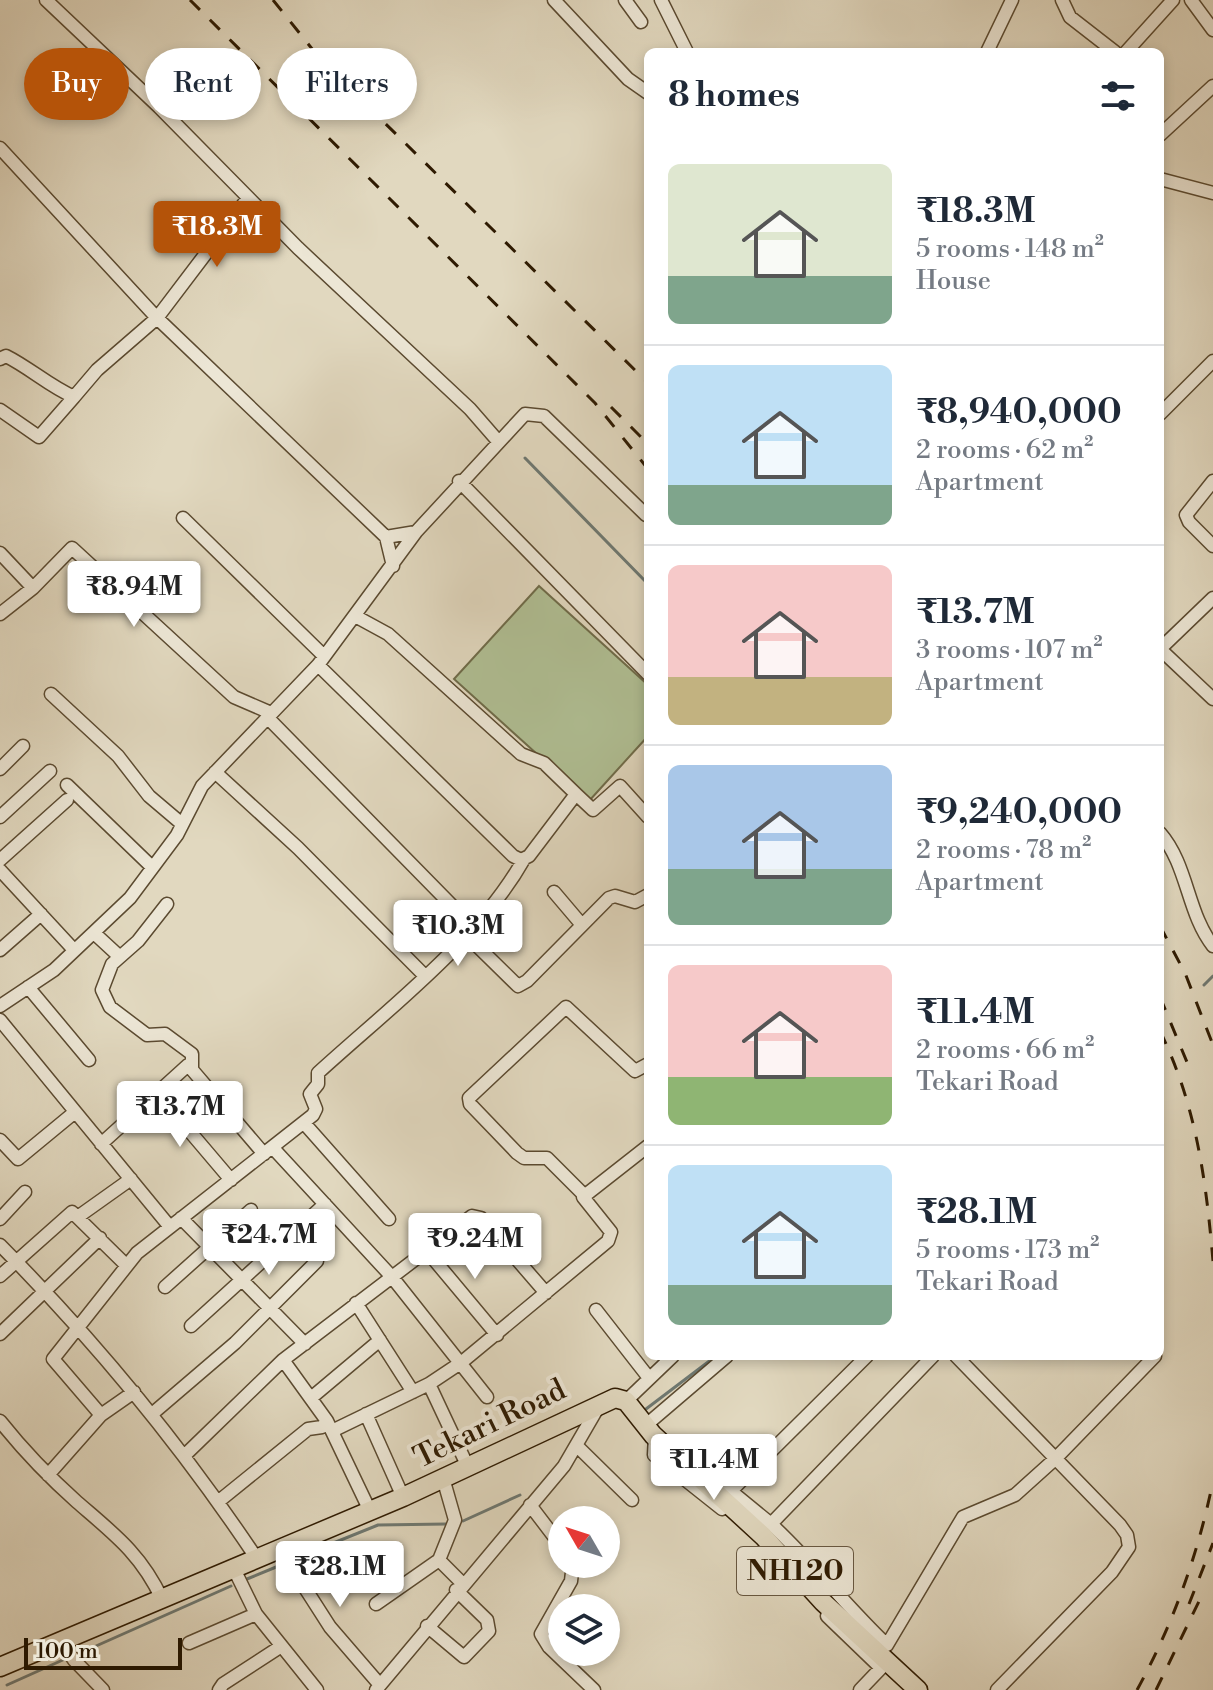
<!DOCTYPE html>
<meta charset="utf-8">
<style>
body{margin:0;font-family:"Libre Bodoni",serif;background:#f2f2f3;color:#1f2937;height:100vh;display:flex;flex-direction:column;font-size:30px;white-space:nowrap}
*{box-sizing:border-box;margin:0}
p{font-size:26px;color:#747a83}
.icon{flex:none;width:44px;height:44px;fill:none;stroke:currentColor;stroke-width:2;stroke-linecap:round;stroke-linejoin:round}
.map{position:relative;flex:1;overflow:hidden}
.side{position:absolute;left:644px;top:48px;width:520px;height:1312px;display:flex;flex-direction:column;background:#fff;border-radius:12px;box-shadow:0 4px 12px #0003}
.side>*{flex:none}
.hud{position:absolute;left:24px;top:48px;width:500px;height:72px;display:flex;gap:16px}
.needle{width:52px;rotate:309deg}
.fabs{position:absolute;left:548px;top:1506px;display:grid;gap:16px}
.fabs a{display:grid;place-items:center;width:72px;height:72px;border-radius:50%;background:#fff;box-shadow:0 4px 12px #0003;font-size:40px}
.scale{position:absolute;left:24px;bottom:20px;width:158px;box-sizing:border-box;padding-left:8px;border:4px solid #2e1a01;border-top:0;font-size:22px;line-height:28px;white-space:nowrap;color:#2e1a01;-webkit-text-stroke:6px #ece6d5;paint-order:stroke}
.price{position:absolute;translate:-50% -68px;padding:0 18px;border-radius:8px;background:#fff;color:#222;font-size:26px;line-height:52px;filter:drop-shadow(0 2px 4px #0008)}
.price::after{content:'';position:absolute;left:50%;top:48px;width:24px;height:18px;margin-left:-12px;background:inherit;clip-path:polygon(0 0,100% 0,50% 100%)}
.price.on{background:#b45309;color:#fff}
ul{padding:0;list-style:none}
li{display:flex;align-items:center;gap:24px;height:200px;padding:0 24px}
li+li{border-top:2px solid #e0e1e3}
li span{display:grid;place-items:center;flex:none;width:224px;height:160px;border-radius:12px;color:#555}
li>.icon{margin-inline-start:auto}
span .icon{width:96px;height:96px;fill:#fffc;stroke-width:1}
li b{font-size:34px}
h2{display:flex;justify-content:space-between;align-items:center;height:96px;padding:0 24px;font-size:34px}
.pill{padding:0 28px;border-radius:36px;background:#fff;box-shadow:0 4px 12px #0003;font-size:28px;line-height:72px}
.pill.on{background:#b45309;color:#fff}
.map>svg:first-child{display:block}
.green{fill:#b0bf94;stroke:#6f6c4a;stroke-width:2}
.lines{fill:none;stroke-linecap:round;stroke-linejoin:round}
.stream{stroke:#6e7871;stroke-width:3}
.minor-casing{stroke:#5b4a30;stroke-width:15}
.highway-casing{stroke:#2e1a01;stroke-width:21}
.minor{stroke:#ece6d5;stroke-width:12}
.highway{stroke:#e1d8bf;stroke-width:18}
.rail{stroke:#2e1a01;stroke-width:3;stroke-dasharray:14 14;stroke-linecap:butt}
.labels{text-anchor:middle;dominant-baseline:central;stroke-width:8;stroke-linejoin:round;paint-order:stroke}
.shield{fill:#ece6d5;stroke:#675741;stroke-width:2}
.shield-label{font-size:28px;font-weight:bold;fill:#2e1a01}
.street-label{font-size:30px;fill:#2e1a01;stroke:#ece6d5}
</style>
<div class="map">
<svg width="1213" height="1690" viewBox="0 0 1213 1690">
<rect width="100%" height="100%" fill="#e1d8bf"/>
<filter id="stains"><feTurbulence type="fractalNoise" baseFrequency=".0025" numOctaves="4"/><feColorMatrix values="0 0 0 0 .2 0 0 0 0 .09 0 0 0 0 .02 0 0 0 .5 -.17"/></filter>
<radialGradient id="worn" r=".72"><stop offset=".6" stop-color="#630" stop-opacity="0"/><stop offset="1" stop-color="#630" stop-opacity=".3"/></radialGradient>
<!-- green -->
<path class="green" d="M539,586l109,99v51l-59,65 -135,-122z"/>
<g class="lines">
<!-- stream -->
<path class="stream" d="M525,458l123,126
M1204,985l9,-9
M646,1409l70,-53
M463,1521l57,-26
M296,1558l82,-33 68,-1
M247,1579l34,-14
M78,1654l153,-68
M7,1685l58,-26"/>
<defs>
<path id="minor" d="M46,0l113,107 139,141 172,161 27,31
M554,0l74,79 20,14
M625,0l16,22
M661,0l26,52
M1062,0l8,17 45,35
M1191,0l22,30
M987,52l25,-52
M1126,52l47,-52
M1160,135l53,-49
M0,148l157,170 229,219 7,29
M1160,179l53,14
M0,359l6,-3c24,12 43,30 68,41l23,-27 60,-52 91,-120
M0,410l39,27 35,-40
M1160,414l53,-53
M459,481l189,193
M1213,481l-27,34 3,7 24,24
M183,518l141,138
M386,537l30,-5 109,-118 19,2 102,99
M0,553l33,35
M0,614l33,-26 39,-40 162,149 37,16
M1160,649l53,-51
M1160,649l53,50
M318,665l195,191 8,4 8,-4 47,-62 -32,-31 -23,-9 -133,-120 -33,-18
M51,694l67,62 31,40 33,28
M267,717l205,209
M0,769l23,-23
M215,772l83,76 127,128
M67,785l85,82
M576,794l17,16 27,-24 28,31
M0,817l50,-46
M1160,833c28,32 27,80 53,113
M0,860l67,-60
M0,870l74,80
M554,892l28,33
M167,904l-29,37 -26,23 -10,26 8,17 37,28 18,-1 27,20v13
M94,933l26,24
M465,934l53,52 9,-5 82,-83 6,-2 20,6 13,-7
M0,950l41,-36
M28,987l61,73
M0,1006l54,-36 76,-72 47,-63 25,-49 116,-121 98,-133
M0,1020l170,207
M158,1094l73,86
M304,1123l85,96
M0,1140l18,19 57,-47
M101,1144l87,-79 76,89
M273,1148l119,129 95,120
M584,1195l-37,-37h-23l-7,-5 -47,-49 -1,-6 97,-91 69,64 13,-7
M79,1216l52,-37
M181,1218l124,126
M0,1219l25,-27
M0,1245c96,97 181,200 257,314
M426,1250l71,85
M0,1276l72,-64 54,53
M165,1287l86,-77
M356,1303l57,89
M596,1310l53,68
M191,1326l134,-122
M0,1334l100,-96
M956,1356l164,169 7,10 2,12 -17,25 -115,118
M283,1360l44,61 43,90
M429,1384l39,83
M311,1398l69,-58
M626,1401l47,-45
M152,1414l83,-71 82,-82
M366,1414l37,83
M101,1415l-48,-56 84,-106 176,-138 3,-6 -6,-15 8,-10v-11c70,-64 159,-131 206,-214
M0,1421c23,29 49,56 77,81 37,32 64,52 85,97
M645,1426l82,-70
M332,1431l97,-47 33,-22 146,-121 3,-9 -28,-35 65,-51
M655,1436l-1,19 68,54
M578,1447l54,53
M682,1451l89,73 162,-168
M185,1455l98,-95 189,-144 9,2 65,75
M48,1475l53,-60 33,-23
M443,1478l12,42 -16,40 23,23
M730,1492l137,-136
M219,1501l89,-72 14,-2 5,-6
M530,1505l32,42
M771,1524c41,38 75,82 116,121l76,-128 52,-22 40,-36 100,-103
M280,1549l50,78 50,58
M573,1564l-2,17 -30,53 8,13 45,43
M234,1569l22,45 61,76
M376,1604l63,-44
M827,1616l54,52 -21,22
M427,1626l37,31 25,-26 -2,-11 -31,-30
M60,1640l14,20 29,30
M189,1643l67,-29
M219,1690l4,-6 57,-37
M376,1690l188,-224 36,-62"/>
<path id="highway" d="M0,1667l403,-170 212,-99 11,3 27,34 110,101 60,66 95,88"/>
</defs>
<!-- minor casing -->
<use href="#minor" class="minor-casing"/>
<!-- highway casing -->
<use href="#highway" class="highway-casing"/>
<!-- minor -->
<use href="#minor" class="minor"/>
<!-- highway -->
<use href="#highway" class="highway"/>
<!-- rail -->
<path class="rail" d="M190,0l405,403 53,66
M273,0l48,60 327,323
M611,407l37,37
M1160,926l25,47 28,72
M1160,997l29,70
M1160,1031c36,74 46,148 53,230
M1189,1604l24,-61
M1137,1690c36,-66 61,-135 76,-209
M1156,1690l47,-97"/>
</g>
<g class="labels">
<!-- shield labels -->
<rect class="shield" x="737" y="1547" width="116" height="48" rx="6"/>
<g class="shield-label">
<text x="795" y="1571">NH120</text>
</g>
<!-- street labels -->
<g class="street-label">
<text transform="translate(490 1424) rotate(-26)">Tekari Road</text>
</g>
</g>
<rect width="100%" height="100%" filter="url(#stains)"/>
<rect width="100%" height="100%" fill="url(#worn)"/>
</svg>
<div class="fabs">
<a><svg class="needle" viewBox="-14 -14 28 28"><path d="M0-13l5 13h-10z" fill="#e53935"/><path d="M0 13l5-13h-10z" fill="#747a83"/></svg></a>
<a><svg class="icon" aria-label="layers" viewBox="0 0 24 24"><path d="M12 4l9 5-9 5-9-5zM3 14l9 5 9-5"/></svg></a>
</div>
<div class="scale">100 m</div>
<b class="price on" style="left:217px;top:269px">₹18.3M</b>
<b class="price" style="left:134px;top:629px">₹8.94M</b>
<b class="price" style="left:458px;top:968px">₹10.3M</b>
<b class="price" style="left:180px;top:1149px">₹13.7M</b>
<b class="price" style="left:269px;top:1277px">₹24.7M</b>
<b class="price" style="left:475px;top:1281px">₹9.24M</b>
<b class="price" style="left:714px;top:1502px">₹11.4M</b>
<b class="price" style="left:340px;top:1609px">₹28.1M</b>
<div class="hud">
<a class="pill on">Buy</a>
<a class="pill">Rent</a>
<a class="pill">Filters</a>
</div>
<section class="side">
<h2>8 homes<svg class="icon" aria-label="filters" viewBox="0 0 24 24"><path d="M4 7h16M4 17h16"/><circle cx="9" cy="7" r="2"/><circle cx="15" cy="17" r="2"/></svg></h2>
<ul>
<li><span style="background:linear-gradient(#dfe7d0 70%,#7fa58c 0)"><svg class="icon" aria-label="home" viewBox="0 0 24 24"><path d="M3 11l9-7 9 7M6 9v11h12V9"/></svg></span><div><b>₹18.3M</b><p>5 rooms · 148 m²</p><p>House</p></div></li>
<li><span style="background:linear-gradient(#bfe0f5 75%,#7fa58c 0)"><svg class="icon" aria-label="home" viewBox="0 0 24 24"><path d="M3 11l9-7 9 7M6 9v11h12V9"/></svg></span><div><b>₹8,940,000</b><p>2 rooms · 62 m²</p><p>Apartment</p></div></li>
<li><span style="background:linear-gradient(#f6c9c9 70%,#c2b280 0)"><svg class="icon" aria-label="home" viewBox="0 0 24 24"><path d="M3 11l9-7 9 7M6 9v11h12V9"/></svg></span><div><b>₹13.7M</b><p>3 rooms · 107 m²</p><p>Apartment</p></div></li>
<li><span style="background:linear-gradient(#a9c7e8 65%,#7fa58c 0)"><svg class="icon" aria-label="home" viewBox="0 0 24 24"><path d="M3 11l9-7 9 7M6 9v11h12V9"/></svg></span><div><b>₹9,240,000</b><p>2 rooms · 78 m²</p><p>Apartment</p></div></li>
<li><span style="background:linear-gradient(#f6c9c9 70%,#8fb573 0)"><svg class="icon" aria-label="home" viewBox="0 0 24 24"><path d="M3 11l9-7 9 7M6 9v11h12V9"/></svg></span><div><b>₹11.4M</b><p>2 rooms · 66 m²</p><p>Tekari Road</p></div></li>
<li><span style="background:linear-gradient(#bfe0f5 75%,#7fa58c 0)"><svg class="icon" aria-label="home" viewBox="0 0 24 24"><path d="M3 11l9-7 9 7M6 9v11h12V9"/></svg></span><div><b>₹28.1M</b><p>5 rooms · 173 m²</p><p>Tekari Road</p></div></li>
</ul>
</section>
</div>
